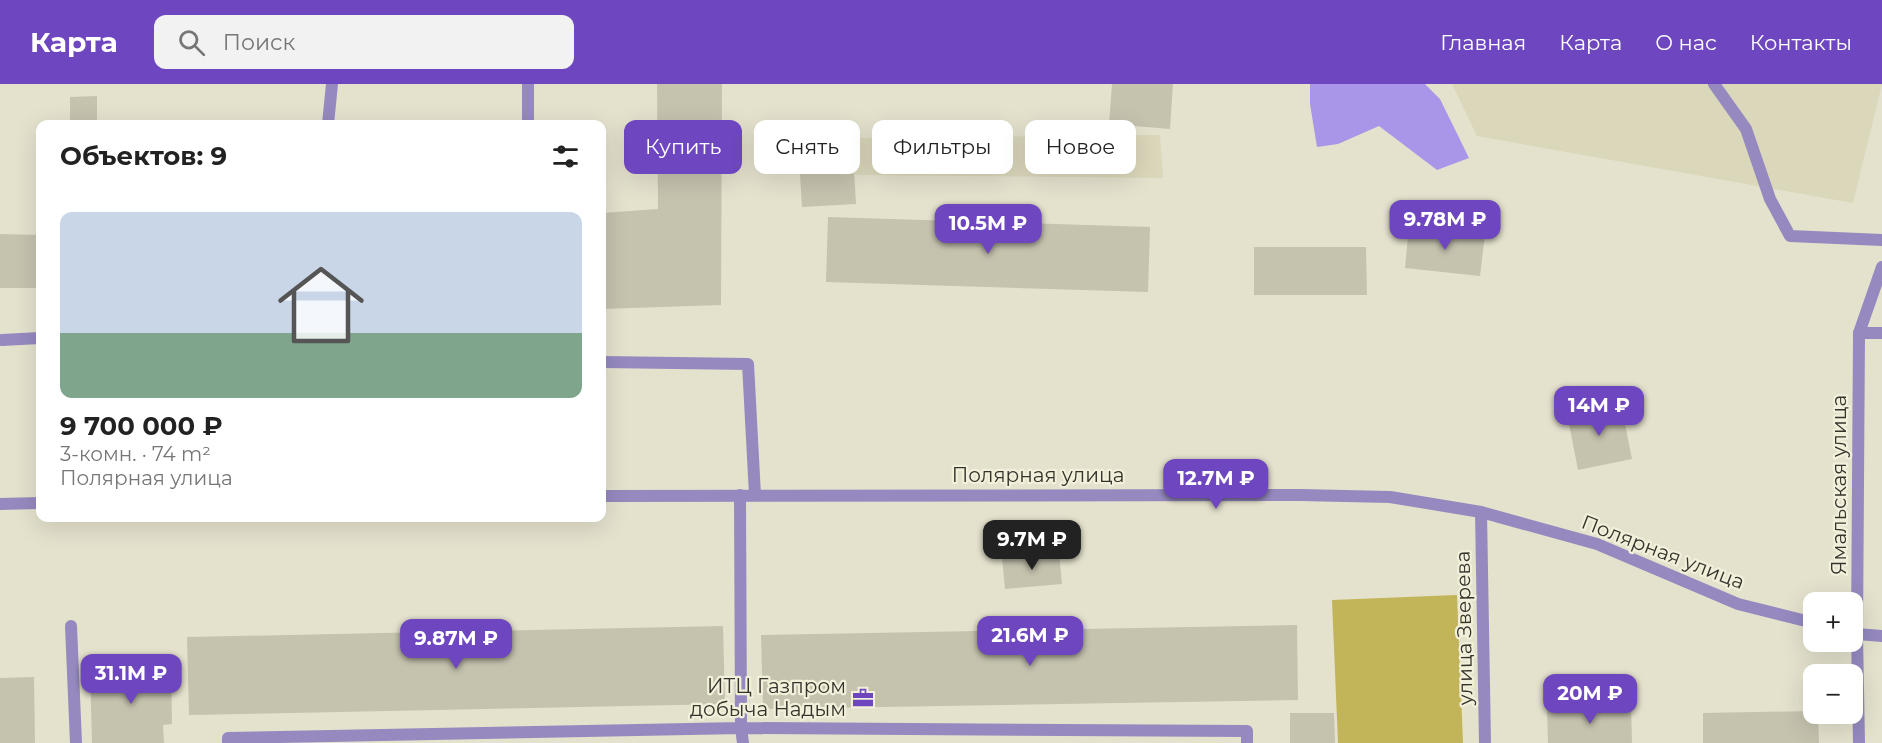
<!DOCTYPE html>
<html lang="ru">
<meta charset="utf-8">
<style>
body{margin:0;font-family:Montserrat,sans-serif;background:#f2f2f2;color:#222;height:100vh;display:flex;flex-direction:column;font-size:22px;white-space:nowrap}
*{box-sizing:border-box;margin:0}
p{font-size:20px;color:#767676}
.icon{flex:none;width:33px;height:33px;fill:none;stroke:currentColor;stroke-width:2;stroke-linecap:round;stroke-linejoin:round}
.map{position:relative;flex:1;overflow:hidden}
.details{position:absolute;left:36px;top:36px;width:570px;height:402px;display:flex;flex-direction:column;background:#fff;border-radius:12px;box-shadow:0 6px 24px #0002}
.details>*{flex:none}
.hud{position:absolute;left:624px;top:36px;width:570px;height:54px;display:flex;gap:12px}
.fabs{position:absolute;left:1803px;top:508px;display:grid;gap:12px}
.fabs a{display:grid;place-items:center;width:60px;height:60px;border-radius:12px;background:#fff;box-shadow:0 6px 24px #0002;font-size:30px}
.price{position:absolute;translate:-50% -51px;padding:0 14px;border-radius:12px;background:#6e47c0;color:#fff;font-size:20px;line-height:39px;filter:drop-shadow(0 2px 3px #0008)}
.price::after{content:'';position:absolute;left:50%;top:36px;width:18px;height:14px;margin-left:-9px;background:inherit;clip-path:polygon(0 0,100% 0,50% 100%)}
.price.current{background:#222;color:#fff}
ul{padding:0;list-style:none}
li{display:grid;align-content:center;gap:12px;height:318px;padding:0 24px}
li span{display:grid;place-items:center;height:186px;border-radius:12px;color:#555}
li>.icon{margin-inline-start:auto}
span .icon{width:108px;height:108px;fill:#fffc;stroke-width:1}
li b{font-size:26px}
h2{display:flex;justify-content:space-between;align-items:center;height:72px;padding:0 24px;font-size:26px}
.chip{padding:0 21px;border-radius:12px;background:#fff;box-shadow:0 6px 24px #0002;font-size:21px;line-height:54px}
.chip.current{background:#6e47c0;color:#fff}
header{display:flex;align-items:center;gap:36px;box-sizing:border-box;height:84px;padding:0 30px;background:#6e47c0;color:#fff}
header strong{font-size:28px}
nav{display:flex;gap:33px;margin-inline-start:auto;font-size:21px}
.search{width:420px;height:54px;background:#f2f2f2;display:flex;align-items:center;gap:15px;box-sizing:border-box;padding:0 21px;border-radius:12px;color:#767676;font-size:22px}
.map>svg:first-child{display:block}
.built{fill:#dbd7bb}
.green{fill:#c2b458}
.water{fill:#a996e9}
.building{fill:#c5c2ae}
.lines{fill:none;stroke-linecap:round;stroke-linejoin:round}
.service{stroke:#9589bf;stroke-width:12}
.minor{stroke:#9589bf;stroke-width:12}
.tertiary{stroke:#9589bf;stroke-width:12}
.labels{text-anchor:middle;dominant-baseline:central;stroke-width:4.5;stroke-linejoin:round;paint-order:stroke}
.street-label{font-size:20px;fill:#35342c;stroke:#f2efda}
.poi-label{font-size:20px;fill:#35342c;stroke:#f2efda;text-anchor:end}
</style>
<header>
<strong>Карта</strong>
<div class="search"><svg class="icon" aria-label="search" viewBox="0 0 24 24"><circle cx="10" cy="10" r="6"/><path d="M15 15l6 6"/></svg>Поиск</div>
<nav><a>Главная</a><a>Карта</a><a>О нас</a><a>Контакты</a></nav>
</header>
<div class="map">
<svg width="1882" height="659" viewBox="0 0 1882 659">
<rect width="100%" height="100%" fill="#e4e2cd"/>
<!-- built -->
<path class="built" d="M1452,0h430l-29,119 -376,-67z
M1160,51l3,43 -308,-3 -3,-37z"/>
<!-- green -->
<path class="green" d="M1457,511l6,148h-125l-6,-143z"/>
<!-- water -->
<path class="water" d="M1310,0h115l15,15 29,59 -32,12 -58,-44 -41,18 -21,3 -7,-43z"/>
<!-- building -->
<path class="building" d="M657,0h65l-1,221 -119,4v-96l56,-4z
M1112,0h61l-3,45 -61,-5z
M97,12v28h-27v-27z
M852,54l4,66 -54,3 -4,-65z
M828,133l322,10 -2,65 -322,-10z
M1409,142l76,8 -5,42 -75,-8z
M0,150l40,1v53h-40z
M1254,163h112l1,48h-113z
M1621,320l11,55 -54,11 -11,-56z
M1059,469l3,31 -57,5 -3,-31z
M1297,541l1,75 -535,9 -2,-74z
M723,542l2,78 -536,11 -2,-78z
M171,583l1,57 -9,1 1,18h-72l-2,-74z
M34,593l1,66h-35v-65z
M1631,622l1,37h-84l-1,-35z
M1814,627v3h4l1,29h-116v-30z
M1290,629h44l1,30h-45z"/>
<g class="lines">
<!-- service -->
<path class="service" d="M528,0v40
M1714,0l32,45 24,70 20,37 92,4
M1859,249h23
M2,256l38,-2
M602,278l146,2 7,131
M740,411l1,233 2,15
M1481,428l4,231
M71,542l5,117
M1857,550l25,2
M228,659v-5l513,-10 506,3v12"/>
<!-- minor -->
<path class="minor" d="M328,40l4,-40"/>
<!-- tertiary -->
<path class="tertiary" d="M602,412l698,-1 90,2 91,15 116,32 141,60 76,19
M0,420l40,-1
M1859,659l-2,-109 2,-301 23,-66"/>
</g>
<!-- icons -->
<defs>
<symbol id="office-bare" viewBox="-9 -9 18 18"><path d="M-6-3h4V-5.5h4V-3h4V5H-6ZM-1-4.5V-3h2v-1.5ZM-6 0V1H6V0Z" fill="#6e47c0" stroke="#f2efda" stroke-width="2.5" paint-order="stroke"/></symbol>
</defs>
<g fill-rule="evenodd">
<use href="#office-bare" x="848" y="599" width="30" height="30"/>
</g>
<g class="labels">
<!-- street labels -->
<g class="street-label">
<text x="1038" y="391">Полярная улица</text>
<text transform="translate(1839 401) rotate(-90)">Ямальская улица</text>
<text transform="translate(1663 468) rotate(21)">Полярная улица</text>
<text transform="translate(1464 544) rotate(-91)">улица Зверева</text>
</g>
<!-- poi labels -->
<g class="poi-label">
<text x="846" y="602">ИТЦ Газпром<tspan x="846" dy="23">добыча Надым</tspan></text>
</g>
</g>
</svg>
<div class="fabs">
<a>+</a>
<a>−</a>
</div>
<b class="price" style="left:1445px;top:167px">9.78M ₽</b>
<b class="price" style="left:988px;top:171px">10.5M ₽</b>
<b class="price" style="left:1599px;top:353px">14M ₽</b>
<b class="price" style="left:1216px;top:426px">12.7M ₽</b>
<b class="price current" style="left:1032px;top:487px">9.7M ₽</b>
<b class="price" style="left:1030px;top:583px">21.6M ₽</b>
<b class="price" style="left:456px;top:586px">9.87M ₽</b>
<b class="price" style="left:131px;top:621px">31.1M ₽</b>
<b class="price" style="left:1590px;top:641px">20M ₽</b>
<div class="hud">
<a class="chip current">Купить</a>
<a class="chip">Снять</a>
<a class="chip">Фильтры</a>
<a class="chip">Новое</a>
</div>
<section class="details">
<h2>Объектов: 9<svg class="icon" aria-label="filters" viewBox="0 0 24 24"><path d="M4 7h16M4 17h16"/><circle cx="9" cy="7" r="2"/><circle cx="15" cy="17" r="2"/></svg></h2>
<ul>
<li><span style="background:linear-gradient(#c9d6e8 65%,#7fa58c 0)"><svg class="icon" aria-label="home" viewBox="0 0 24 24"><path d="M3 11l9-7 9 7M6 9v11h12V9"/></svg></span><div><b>9 700 000 ₽</b><p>3-комн. · 74 m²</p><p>Полярная улица</p></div></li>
</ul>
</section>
</div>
